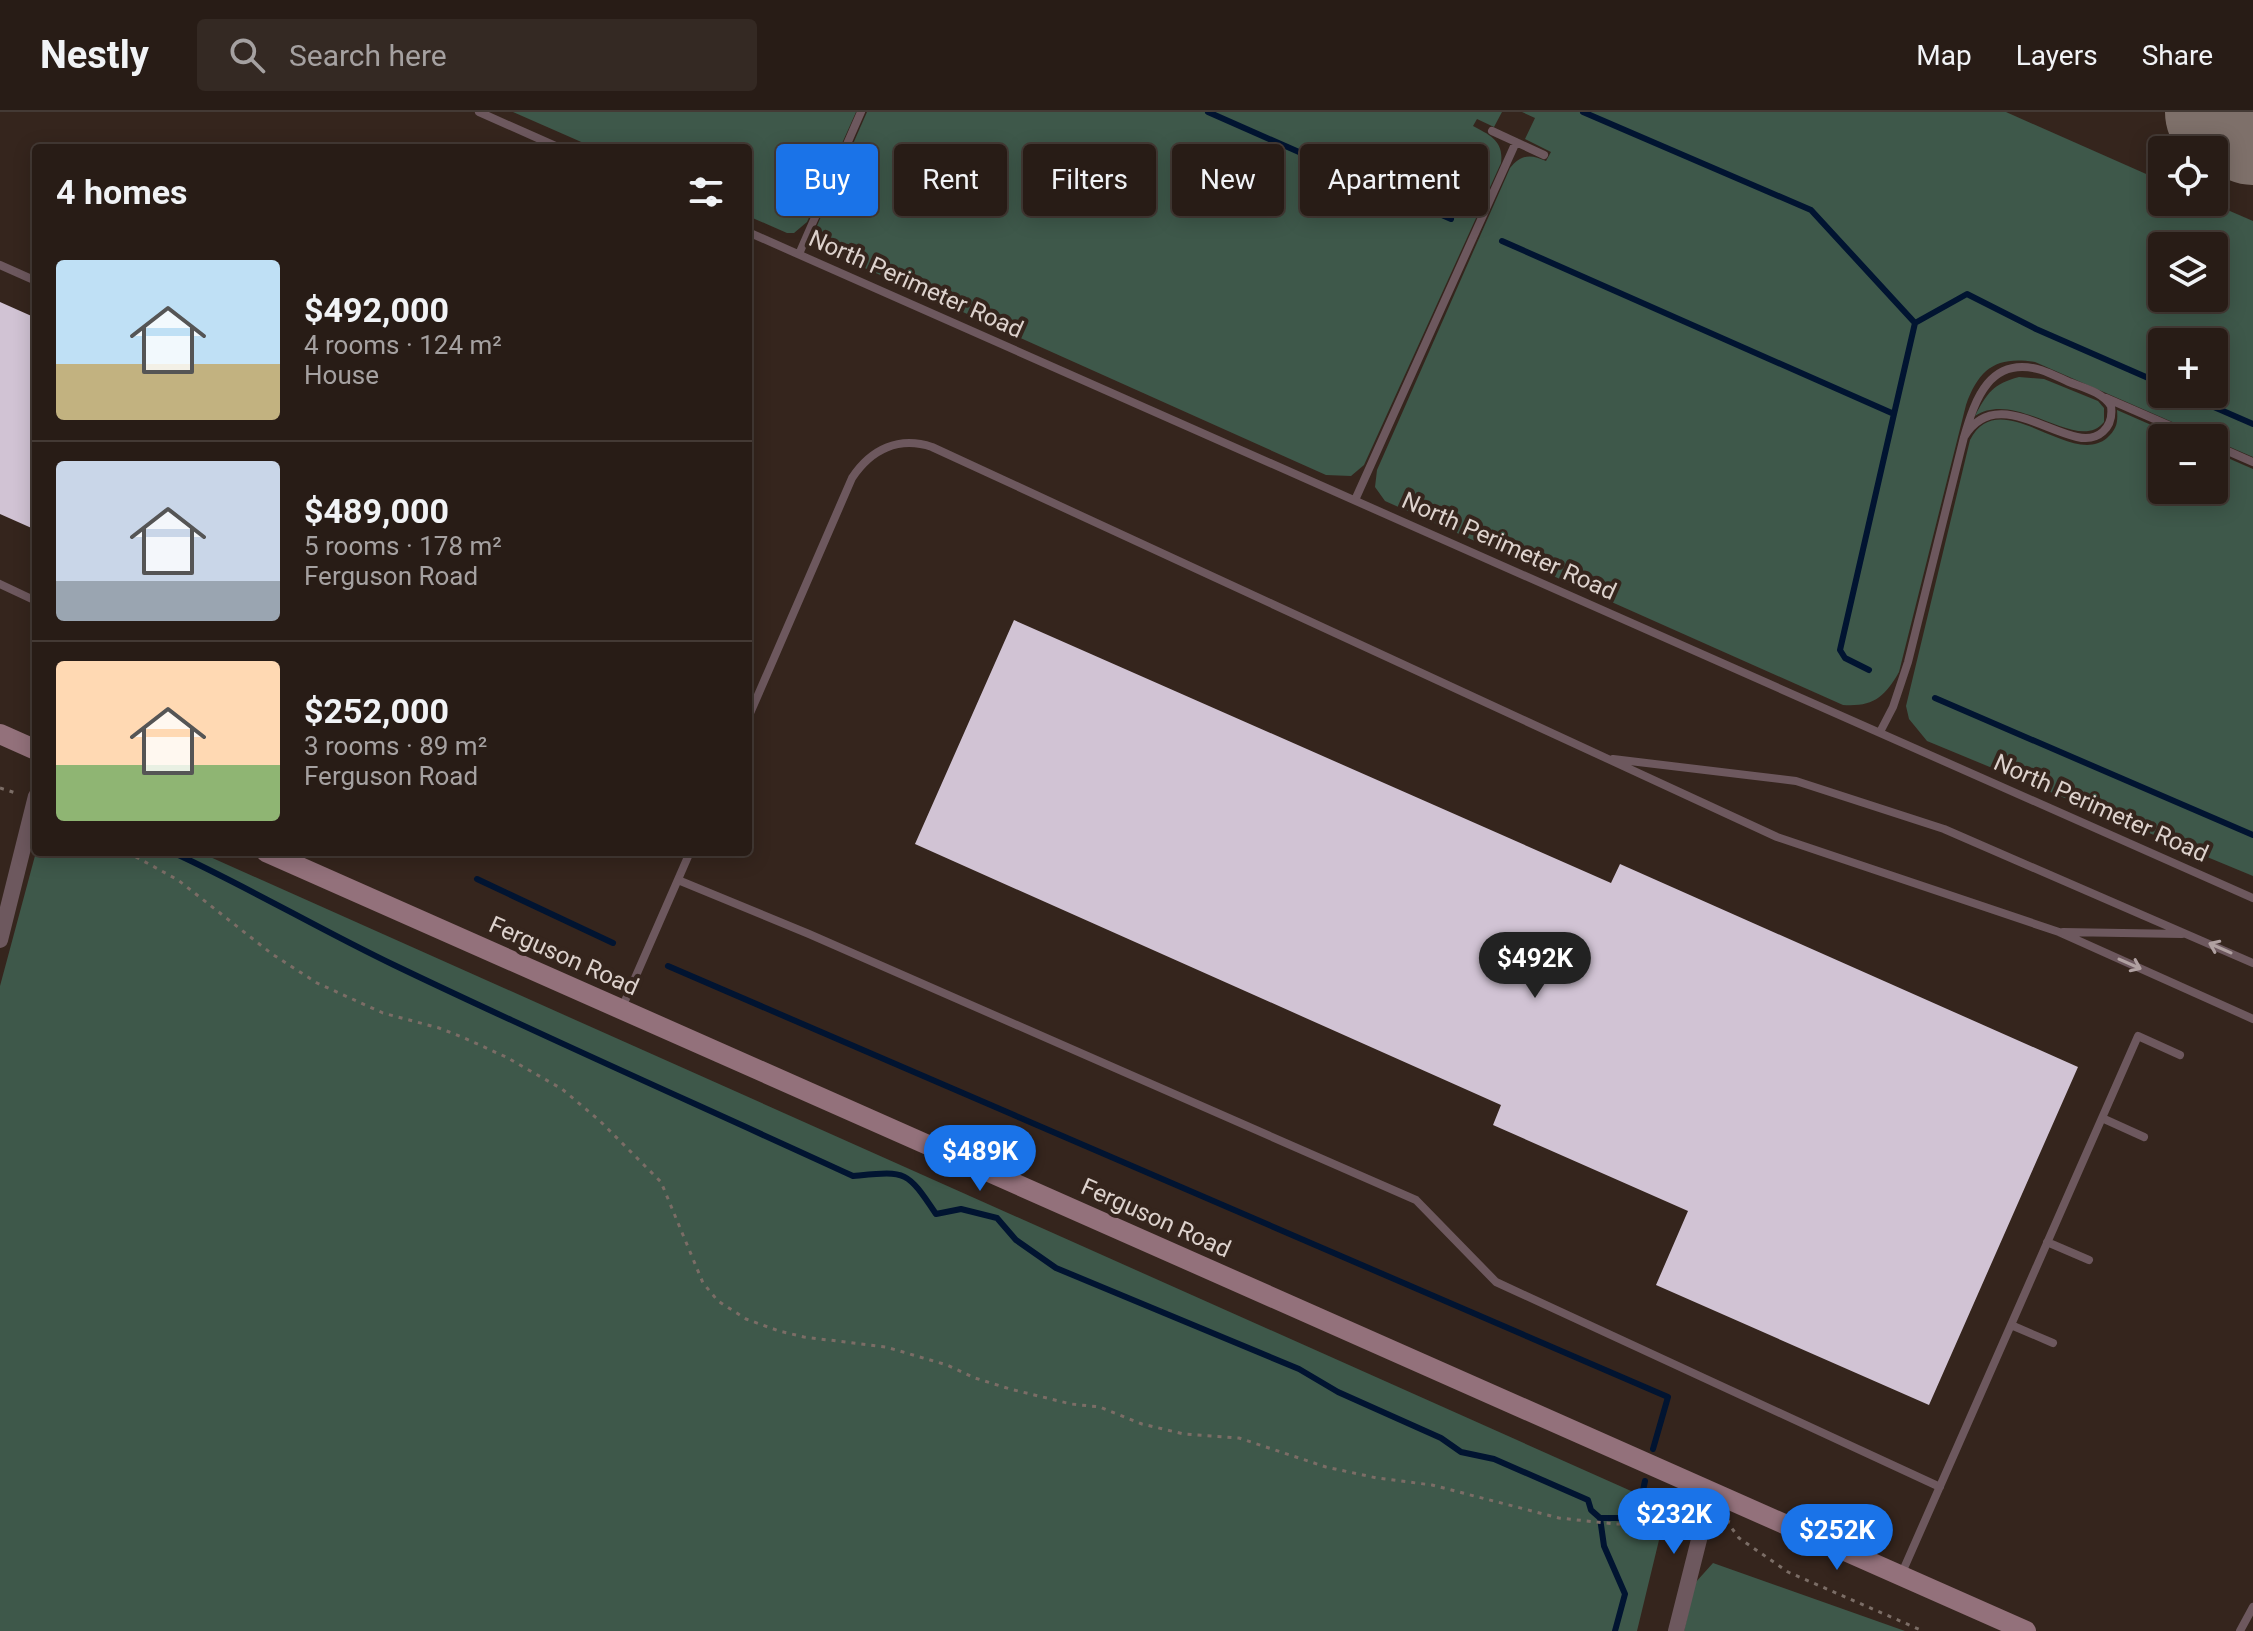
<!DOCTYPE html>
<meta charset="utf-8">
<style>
body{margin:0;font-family:Roboto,sans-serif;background:#342923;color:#f1f3f6;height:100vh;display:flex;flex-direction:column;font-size:30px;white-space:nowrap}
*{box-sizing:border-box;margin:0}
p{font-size:26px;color:#a5a1a1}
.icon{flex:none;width:44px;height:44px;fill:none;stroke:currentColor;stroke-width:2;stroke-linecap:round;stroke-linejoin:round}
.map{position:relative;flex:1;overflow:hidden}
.panel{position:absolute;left:32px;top:32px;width:720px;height:712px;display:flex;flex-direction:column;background:#281c16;border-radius:8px;box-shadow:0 4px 20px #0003,0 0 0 2px #443a35}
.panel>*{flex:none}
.guide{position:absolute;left:776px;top:32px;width:760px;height:72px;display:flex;gap:16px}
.buttons{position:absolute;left:2148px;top:24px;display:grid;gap:16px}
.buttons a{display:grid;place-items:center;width:80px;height:80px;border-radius:8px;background:#281c16;box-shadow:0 4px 20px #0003,0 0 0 2px #443a35;font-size:40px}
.price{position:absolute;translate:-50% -68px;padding:0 18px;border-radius:28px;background:#1a73e8;color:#fff;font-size:26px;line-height:52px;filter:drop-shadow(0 2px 4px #0008)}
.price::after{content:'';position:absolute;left:50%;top:48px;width:24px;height:18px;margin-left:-12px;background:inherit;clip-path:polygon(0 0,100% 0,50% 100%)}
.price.on{background:#222;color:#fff}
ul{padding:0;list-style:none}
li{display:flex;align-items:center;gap:24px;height:200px;padding:0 24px}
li+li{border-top:2px solid #443a35}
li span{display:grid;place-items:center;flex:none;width:224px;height:160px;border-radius:8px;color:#555}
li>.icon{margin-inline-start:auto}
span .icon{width:96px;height:96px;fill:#fffc;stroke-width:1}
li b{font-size:34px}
h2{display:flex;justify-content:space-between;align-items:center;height:96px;padding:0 24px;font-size:34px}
.tag{padding:0 28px;border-radius:8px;background:#281c16;box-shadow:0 4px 20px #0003,0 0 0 2px #443a35;font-size:28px;line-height:72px}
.tag.on{background:#1a73e8;color:#fff}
header{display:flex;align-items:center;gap:48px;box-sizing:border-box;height:112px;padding:0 40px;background:#281c16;border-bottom:2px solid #443a35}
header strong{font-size:38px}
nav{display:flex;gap:44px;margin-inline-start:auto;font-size:28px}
.search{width:560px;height:72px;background:#342923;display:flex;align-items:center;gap:20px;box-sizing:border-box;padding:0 28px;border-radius:8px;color:#a5a1a1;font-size:30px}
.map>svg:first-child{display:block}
.green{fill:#3e584a;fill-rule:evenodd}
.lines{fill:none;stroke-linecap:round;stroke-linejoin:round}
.stream{stroke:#011431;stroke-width:6}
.runway{stroke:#7e706a;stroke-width:124}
.building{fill:#d1c3d4}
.path{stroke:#7b6d66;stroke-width:3;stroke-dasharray:4 6;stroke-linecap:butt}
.lane{stroke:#6d585e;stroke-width:8}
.street{stroke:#6d585e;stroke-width:16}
.secondary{stroke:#93717b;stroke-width:20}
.oneway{stroke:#b0a1a1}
.labels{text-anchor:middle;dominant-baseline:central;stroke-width:8;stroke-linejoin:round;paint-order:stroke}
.street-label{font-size:24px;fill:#ddd2cd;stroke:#35251d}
</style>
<header>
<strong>Nestly</strong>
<div class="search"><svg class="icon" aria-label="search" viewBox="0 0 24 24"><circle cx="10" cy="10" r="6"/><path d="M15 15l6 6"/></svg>Search here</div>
<nav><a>Map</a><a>Layers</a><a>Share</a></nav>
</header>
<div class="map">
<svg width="2253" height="1519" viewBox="0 0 2253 1519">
<rect width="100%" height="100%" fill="#35251d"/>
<!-- green -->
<path class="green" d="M513,0h343l-49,110 -13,11h-7l-39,-17v-68h-153z
M867,0h635l-8,15 -17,-8 -4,7c17,9 31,15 28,37l-137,302 -13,11 -25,-1 -506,-227 -3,-7 -1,-13z
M1522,0h484l156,69v21h47l44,19v236l-39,-17v-2h-5l-174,-76c-38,-6 -56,6 -69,43l-67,267c-14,25 -26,35 -56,33l-458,-204 -10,-14 2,-17 133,-302c11,-14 21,-14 36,-7l5,-9 -26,-13 10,-21zM2214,134v52h-52v-52zM2162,230h52v52h-52z
M2019,265l25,2 54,22 6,7v14c-26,33 -87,-34 -129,-6 12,-23 18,-32 44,-39z
M2117,298l64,28h-19v52h52v-38l39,17v407l-326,-135 -18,-22 -3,-13 64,-266c30,-58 100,29 137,-2 10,-9 11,-16 10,-28z
M36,740h163l1468,655 -30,124h-1637v-645z
M1713,1451l192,68h-221l11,-48z"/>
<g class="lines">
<!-- stream -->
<path class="stream" d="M1208,0l243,107
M1583,0l228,98 104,113 -21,91
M1502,129l392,173 -54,236 5,8 24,12
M1915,211l52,-29 69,35 126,55
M2184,282l69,30
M1935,586l318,137
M172,740c76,35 147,77 222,113 152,73 307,141 459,211 53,-5 53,-7 83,38l25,-5 36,9 19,22 40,28 243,101 39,23 103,46 20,14 33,7 94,41 3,10 9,8
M477,767l136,64
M668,854l1000,431 -15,52
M1615,1519l10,-37 -21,-48 -4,-28h37l8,-37"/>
<!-- runway -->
<path class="runway" d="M2227,0l26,11"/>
</g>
<!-- building -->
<path class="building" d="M0,190l36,16v212l-36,-16z
M1014,508l597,263 9,-19 458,203 -149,338 -273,-120 32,-74 -195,-86 8,-20 -586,-261z"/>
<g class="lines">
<!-- path -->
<path class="path" d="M0,676l19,6
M127,740l51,28 94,74 45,29 66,30 56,15 23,9 44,20 56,32 38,32 61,61 42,101 15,18 28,18 33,12 25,6 82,10 61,18 28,13 35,11 61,15 29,3 42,17 42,10 55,4 87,29 51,11 55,7 127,33 56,6h27l30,14 9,2
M1729,1408l-1,3 11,15 49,34 135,59"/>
<!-- lane -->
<path class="lane" d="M479,0l81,36
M1492,19l52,24
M748,120l1505,666
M799,142l62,-142
M0,153l36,16
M2106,286l92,40
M2214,333l39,17
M1355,388l161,-358
M0,472l36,17
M748,606l104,-240c19,-29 47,-42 80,-31l845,390 282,95 194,87
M1880,620l13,-25 15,-45 56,-225c11,-38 26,-82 77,-67 9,3 19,8 28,12 15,6 33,10 42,24 3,22 -13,36 -34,31 -37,-8 -85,-47 -113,0
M1613,647l183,22 148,48 309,134
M678,768l131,54 607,266 80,82 444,205
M2063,820l119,2
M621,898l69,-158
M2102,1006l42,19
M2047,1130l42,18
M2011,1213l42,18
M1901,1463l237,-539 42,19
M2240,1519l13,-24"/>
<!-- street -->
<path class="street" d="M0,828l36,-144
M1676,1519l35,-139"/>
<!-- secondary -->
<path class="secondary" d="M0,622l36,16
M266,740l1760,779"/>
</g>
<!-- one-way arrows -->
<defs><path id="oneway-shaft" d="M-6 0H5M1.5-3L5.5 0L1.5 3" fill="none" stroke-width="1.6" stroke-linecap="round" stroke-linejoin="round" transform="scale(2)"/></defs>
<g class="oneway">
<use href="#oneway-shaft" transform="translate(2220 836) rotate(-156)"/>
<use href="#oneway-shaft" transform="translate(2130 852) rotate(24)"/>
</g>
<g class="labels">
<!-- street labels -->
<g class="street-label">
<text transform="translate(916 172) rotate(24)">North Perimeter Road</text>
<text transform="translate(1509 434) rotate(24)">North Perimeter Road</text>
<text transform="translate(2101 696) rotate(24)">North Perimeter Road</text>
<text transform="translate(564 844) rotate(24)">Ferguson Road</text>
<text transform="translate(1156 1106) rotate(24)">Ferguson Road</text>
</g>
</g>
</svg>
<div class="buttons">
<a><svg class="icon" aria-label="locate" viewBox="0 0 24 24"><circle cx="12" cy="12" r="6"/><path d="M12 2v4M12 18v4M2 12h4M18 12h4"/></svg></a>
<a><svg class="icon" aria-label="layers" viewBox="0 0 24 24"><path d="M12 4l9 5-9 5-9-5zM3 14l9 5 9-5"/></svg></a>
<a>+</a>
<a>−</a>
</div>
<b class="price on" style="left:1535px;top:888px">$492K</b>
<b class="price" style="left:980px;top:1081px">$489K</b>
<b class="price" style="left:1674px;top:1444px">$232K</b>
<b class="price" style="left:1837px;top:1460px">$252K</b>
<div class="guide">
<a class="tag on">Buy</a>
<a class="tag">Rent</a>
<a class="tag">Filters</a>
<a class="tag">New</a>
<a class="tag">Apartment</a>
</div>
<section class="panel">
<h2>4 homes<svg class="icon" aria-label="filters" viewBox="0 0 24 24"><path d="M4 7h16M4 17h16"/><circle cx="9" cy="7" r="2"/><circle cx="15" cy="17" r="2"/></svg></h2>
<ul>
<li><span style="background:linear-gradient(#bfe0f5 65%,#c2b280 0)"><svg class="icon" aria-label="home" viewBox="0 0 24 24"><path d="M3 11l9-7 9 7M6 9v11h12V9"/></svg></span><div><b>$492,000</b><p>4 rooms · 124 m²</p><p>House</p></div></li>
<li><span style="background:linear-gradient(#c9d6e8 75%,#9aa5b1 0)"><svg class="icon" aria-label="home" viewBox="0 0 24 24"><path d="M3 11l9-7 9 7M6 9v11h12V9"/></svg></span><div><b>$489,000</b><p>5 rooms · 178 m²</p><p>Ferguson Road</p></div></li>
<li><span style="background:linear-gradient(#ffd9b3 65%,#8fb573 0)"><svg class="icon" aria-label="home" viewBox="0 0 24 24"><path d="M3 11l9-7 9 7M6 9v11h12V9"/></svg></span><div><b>$252,000</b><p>3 rooms · 89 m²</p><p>Ferguson Road</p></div></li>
</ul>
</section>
</div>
